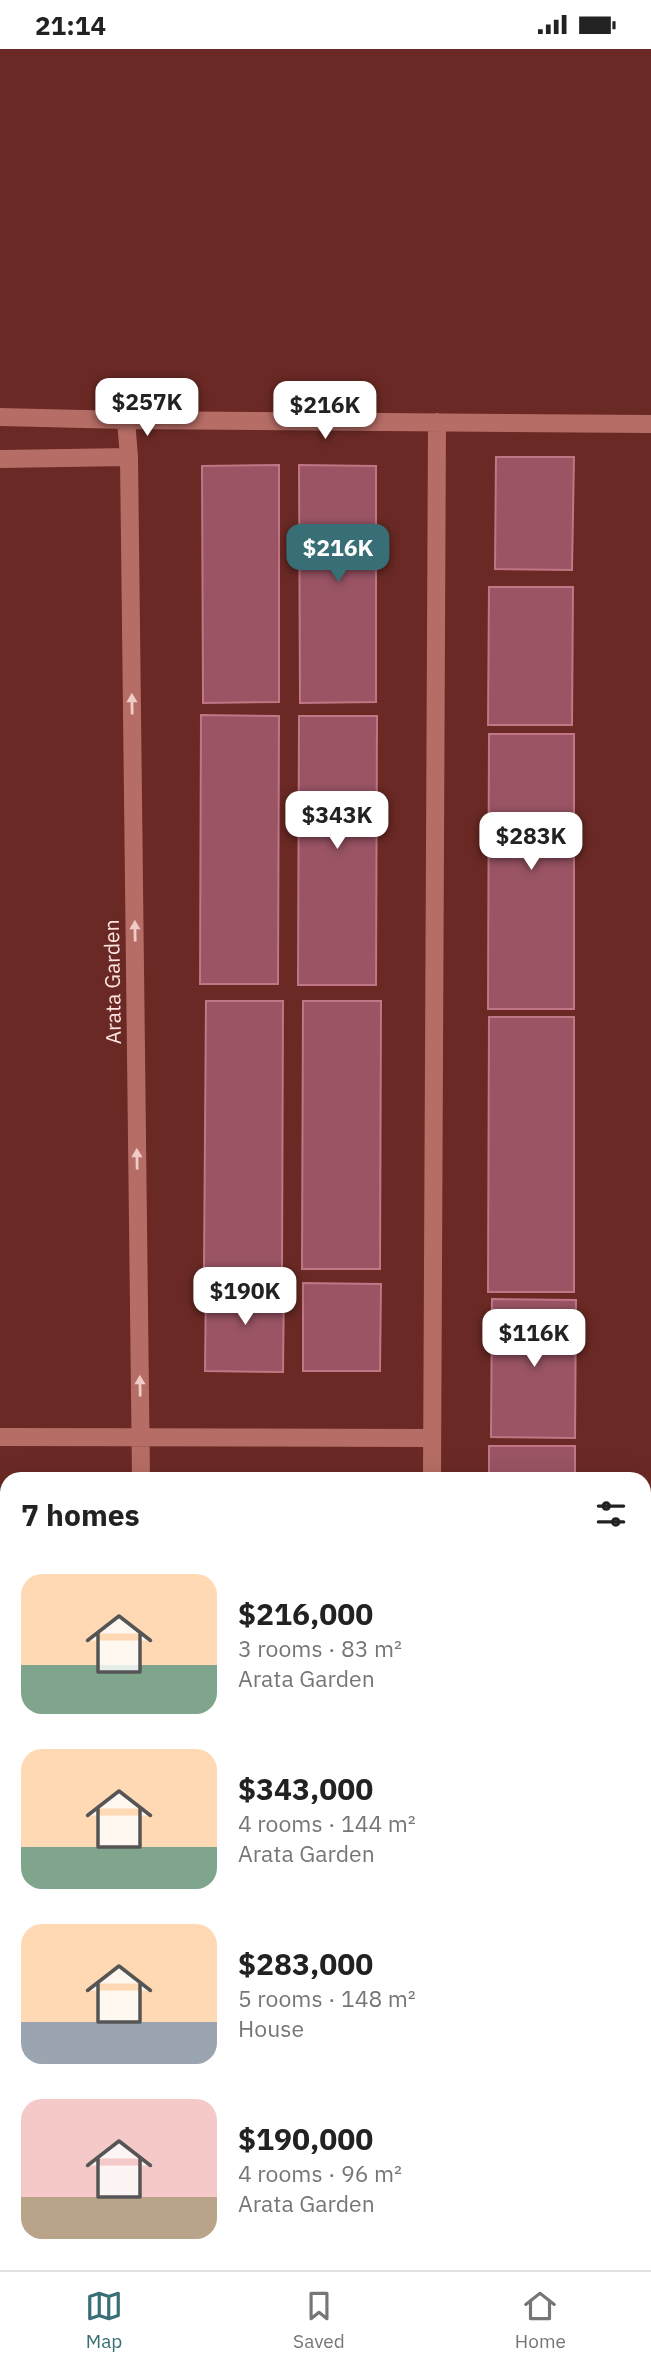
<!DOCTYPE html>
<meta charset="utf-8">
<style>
body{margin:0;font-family:"IBM Plex Sans",sans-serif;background:#f2f2f2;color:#222;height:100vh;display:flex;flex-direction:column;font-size:26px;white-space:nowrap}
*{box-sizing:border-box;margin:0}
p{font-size:23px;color:#767676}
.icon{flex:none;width:38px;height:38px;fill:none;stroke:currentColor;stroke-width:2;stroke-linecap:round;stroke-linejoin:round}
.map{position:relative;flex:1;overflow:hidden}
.sheet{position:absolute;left:0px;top:1423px;width:651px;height:800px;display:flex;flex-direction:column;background:#fff;border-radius:21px 21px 0 0;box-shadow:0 7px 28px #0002}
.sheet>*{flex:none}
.price{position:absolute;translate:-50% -60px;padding:0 16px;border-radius:14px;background:#fff;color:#222;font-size:23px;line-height:46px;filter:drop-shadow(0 2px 4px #0008)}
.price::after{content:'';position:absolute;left:50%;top:42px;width:21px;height:16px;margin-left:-10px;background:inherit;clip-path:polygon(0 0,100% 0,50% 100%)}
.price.on{background:#386e75;color:#fff}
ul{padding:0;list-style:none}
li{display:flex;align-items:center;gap:21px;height:175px;padding:0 21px}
li span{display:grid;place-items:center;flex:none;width:196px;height:140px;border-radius:21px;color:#555}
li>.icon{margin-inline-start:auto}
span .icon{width:84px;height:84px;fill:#fffc;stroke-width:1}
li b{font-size:30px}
h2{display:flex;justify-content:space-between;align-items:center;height:84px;padding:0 21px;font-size:30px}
.status{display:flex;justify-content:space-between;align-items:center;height:49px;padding:0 35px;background:#fff;direction:ltr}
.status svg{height:19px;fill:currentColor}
.menu{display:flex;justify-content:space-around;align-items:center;height:98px;border-top:2px solid #e0e0e0;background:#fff;font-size:19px;color:#767676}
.menu a{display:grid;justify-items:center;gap:4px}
.menu .on{color:#386e75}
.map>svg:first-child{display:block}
.building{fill:#9a5464;stroke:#c07685;stroke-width:2}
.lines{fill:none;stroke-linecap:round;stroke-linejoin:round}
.minor{stroke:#b66d65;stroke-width:18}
.oneway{fill:#f0ccc8}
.labels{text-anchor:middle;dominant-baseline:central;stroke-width:7;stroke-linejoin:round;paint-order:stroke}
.street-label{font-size:21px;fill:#fee4e1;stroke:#6a2924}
</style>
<div class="status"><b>21:14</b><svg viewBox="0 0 49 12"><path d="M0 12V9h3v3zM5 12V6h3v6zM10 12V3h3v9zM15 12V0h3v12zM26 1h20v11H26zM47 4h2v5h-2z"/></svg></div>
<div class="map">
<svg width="651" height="2221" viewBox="0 0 651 2221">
<rect width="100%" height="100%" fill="#6a2924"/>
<!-- building -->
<path class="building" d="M496,408h78l-2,113 -77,-1z
M279,416v237l-76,1 -1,-237z
M299,416l77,1v236l-76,1z
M489,538h84l-1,138h-84z
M201,666l78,1 -1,268h-78z
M299,667h78l-1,269h-78z
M489,685h85v275h-86z
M206,952h77l-1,269 -78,-1z
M303,952h78l-1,268h-78z
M489,968h85v275h-86z
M206,1234h78l-1,89 -78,-1z
M303,1234l78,1 -1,87h-77z
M492,1250l84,1 -1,138 -84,-1z
M489,1397h86v33h-86z
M206,1428l78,1 -78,1z
M210,2216h78v5h-78z
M308,2216h78v5h-78z
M499,2216h79v5h-80z"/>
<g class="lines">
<!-- minor -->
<path class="minor" d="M0,368l126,3 525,4
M126,371l3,37 12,1022
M0,410l129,-2
M0,1388l431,1
M432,1430l5,-1057
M0,1980l3,241
M151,2216v5
M437,2216v5"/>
</g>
<!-- one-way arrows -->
<defs><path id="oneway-solid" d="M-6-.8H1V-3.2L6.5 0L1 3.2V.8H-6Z" transform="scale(1.75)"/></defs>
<g class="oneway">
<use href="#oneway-solid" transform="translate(132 655) rotate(-91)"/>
<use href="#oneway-solid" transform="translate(135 882) rotate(-91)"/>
<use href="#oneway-solid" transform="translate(137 1110) rotate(-91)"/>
<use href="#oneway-solid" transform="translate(140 1337) rotate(-91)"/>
</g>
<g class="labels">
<!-- street labels -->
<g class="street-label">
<text transform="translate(112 933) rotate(-91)">Arata Garden</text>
</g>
</g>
</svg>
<b class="price" style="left:147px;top:389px">$257K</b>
<b class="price" style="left:325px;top:392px">$216K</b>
<b class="price on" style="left:338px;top:535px">$216K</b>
<b class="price" style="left:337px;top:802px">$343K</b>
<b class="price" style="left:531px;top:823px">$283K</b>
<b class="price" style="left:245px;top:1278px">$190K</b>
<b class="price" style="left:534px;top:1320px">$116K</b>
<section class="sheet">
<h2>7 homes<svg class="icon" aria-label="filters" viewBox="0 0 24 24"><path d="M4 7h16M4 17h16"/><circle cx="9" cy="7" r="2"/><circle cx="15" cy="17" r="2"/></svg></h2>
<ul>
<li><span style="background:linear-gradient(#ffd9b3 65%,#7fa58c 0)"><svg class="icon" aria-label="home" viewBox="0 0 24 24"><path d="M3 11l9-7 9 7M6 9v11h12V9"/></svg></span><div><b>$216,000</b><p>3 rooms · 83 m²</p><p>Arata Garden</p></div></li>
<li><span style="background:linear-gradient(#ffd9b3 70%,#7fa58c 0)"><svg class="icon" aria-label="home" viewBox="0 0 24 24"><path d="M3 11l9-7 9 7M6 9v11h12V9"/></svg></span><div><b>$343,000</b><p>4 rooms · 144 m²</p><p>Arata Garden</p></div></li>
<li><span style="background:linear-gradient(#ffd9b3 70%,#9aa5b1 0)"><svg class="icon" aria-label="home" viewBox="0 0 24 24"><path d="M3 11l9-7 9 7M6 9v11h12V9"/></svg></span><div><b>$283,000</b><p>5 rooms · 148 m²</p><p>House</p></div></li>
<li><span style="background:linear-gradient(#f6c9c9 70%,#b9a48a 0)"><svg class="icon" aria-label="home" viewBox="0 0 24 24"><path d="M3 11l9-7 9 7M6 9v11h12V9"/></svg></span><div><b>$190,000</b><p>4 rooms · 96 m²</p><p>Arata Garden</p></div></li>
</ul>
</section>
</div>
<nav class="menu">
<a class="on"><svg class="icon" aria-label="map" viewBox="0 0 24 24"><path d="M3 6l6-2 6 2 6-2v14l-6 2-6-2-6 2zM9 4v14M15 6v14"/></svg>Map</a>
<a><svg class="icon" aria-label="saved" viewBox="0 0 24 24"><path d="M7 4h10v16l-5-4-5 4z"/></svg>Saved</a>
<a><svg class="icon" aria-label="home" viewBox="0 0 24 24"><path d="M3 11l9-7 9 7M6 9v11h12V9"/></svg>Home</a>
</nav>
